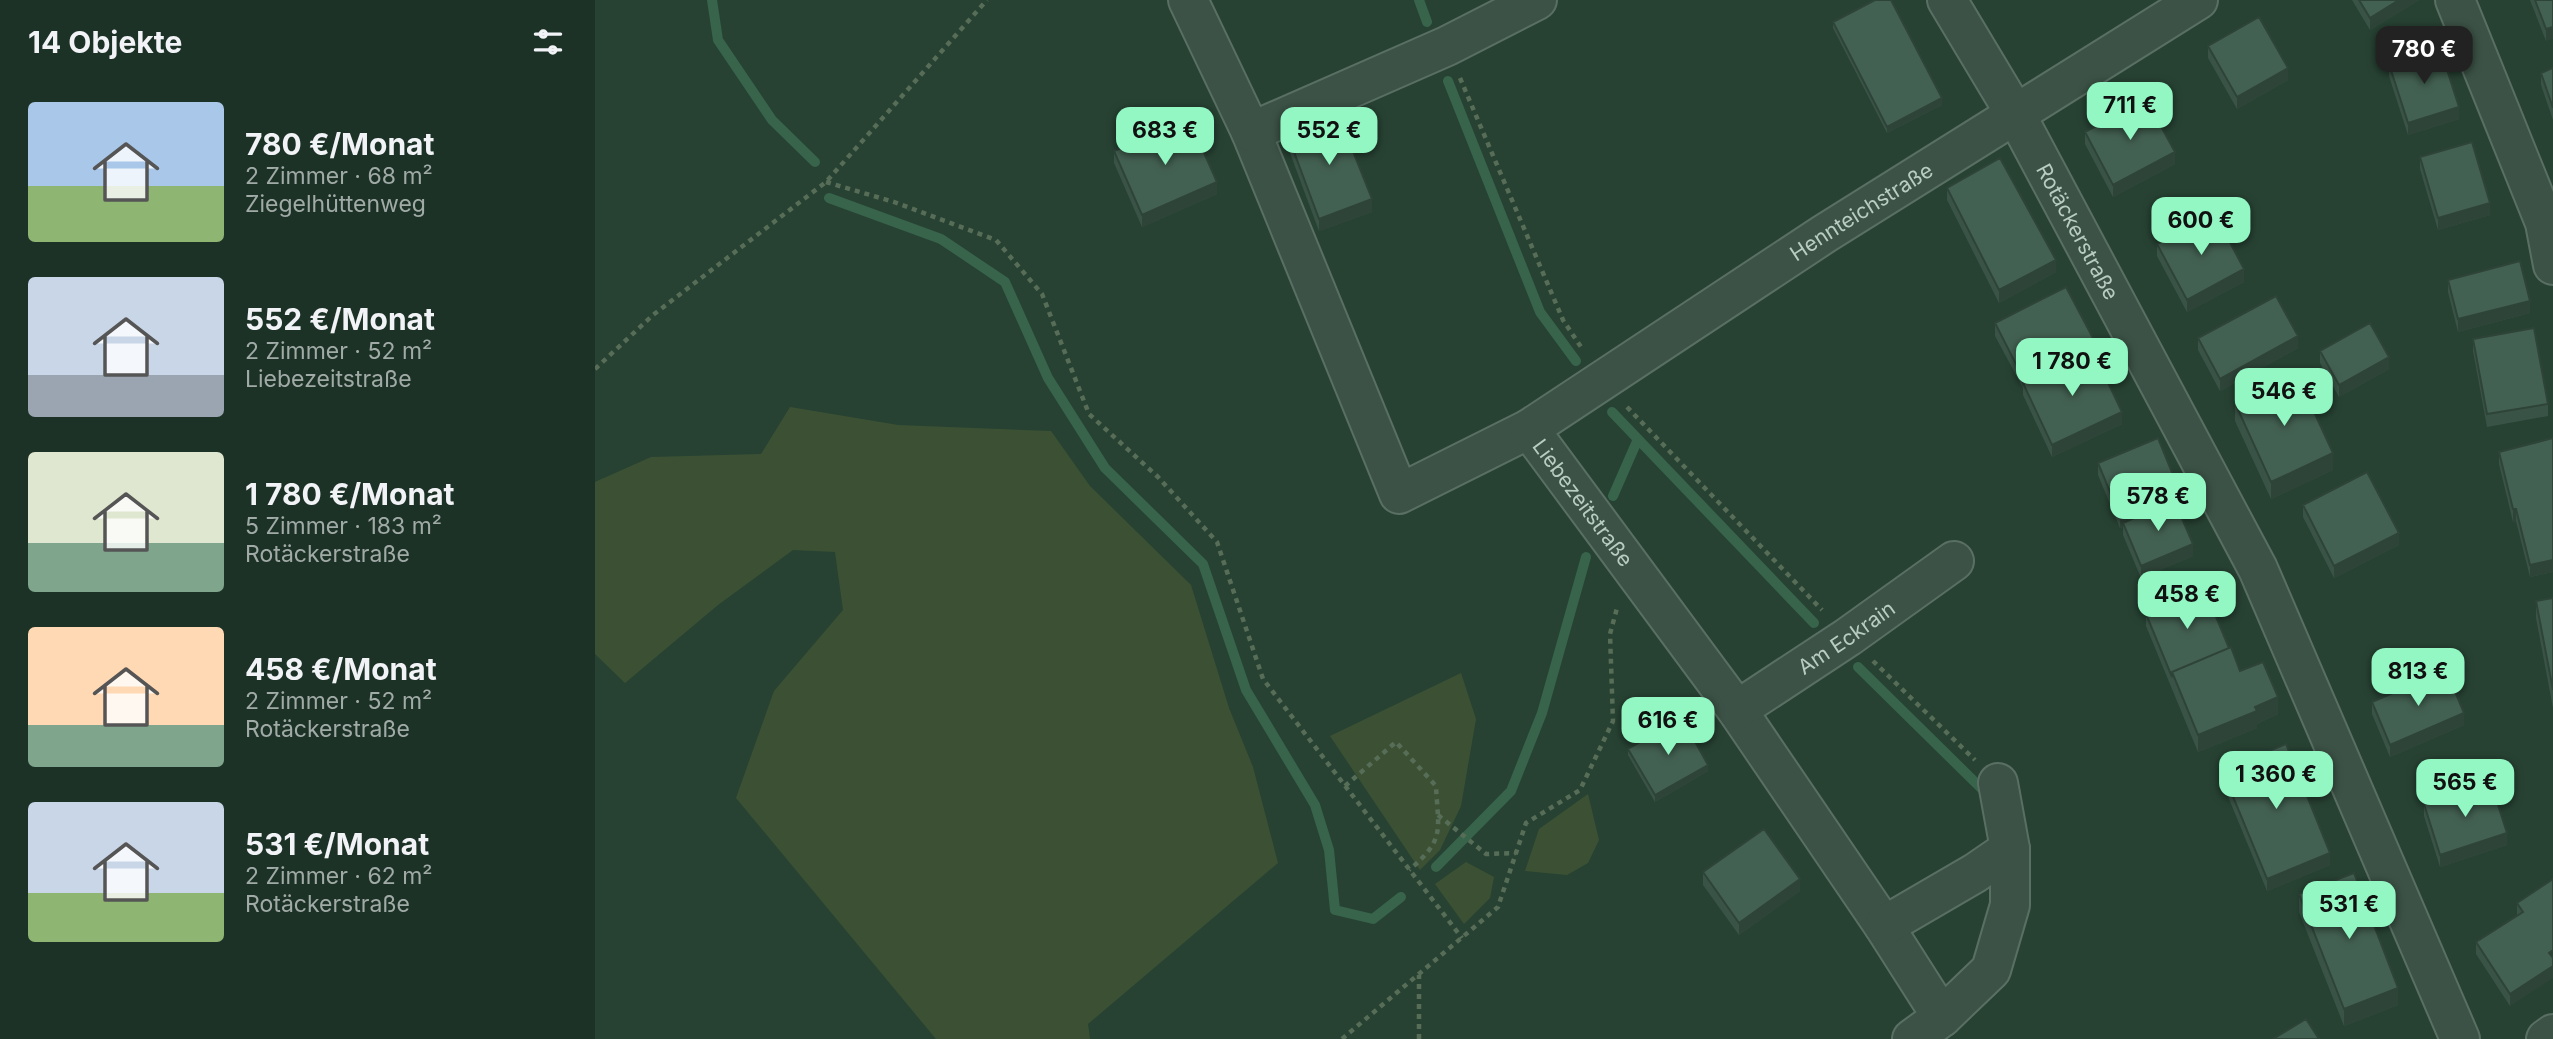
<!DOCTYPE html>
<html lang="de">
<meta charset="utf-8">
<style>
body{margin:0;font-family:Inter,sans-serif;background:#2a3e32;color:#f1f3f6;height:100vh;display:flex;flex-direction:column;font-size:26px;white-space:nowrap}
*{box-sizing:border-box;margin:0}
p{font-size:23px;color:#a0aaa7}
.icon{flex:none;width:38px;height:38px;fill:none;stroke:currentColor;stroke-width:2;stroke-linecap:round;stroke-linejoin:round}
.map{position:relative;flex:1;overflow:hidden}
.side{display:flex;flex-direction:column;background:#1d3226;width:595px}
.side>*{flex:none}
.price{position:absolute;translate:-50% -60px;padding:0 16px;border-radius:14px;background:#93f7c3;color:#111;font-size:23px;line-height:46px;filter:drop-shadow(0 2px 4px #0008)}
.price::after{content:'';position:absolute;left:50%;top:42px;width:21px;height:16px;margin-left:-10px;background:inherit;clip-path:polygon(0 0,100% 0,50% 100%)}
.price.active{background:#222;color:#fff}
ul{padding:0;list-style:none}
li{display:flex;align-items:center;gap:21px;height:175px;padding:0 28px}
li span{display:grid;place-items:center;flex:none;width:196px;height:140px;border-radius:7px;color:#555}
li>.icon{margin-inline-start:auto}
span .icon{width:84px;height:84px;fill:#fffc;stroke-width:1}
li b{font-size:30px}
h2{display:flex;justify-content:space-between;align-items:center;height:84px;padding:0 28px;font-size:30px}
main{display:flex;flex:1;min-height:0}
.map>svg:first-child{display:block}
.green{fill:#3c5134}
.lines{fill:none;stroke-linecap:round;stroke-linejoin:round}
.stream{stroke:#37644b;stroke-width:10}
.minor-casing{stroke:#5a6f64;stroke-width:42}
.path{stroke:#576d57;stroke-width:4.5;stroke-dasharray:5 5;stroke-linecap:butt}
.minor{stroke:#3c5246;stroke-width:38}
.wall{fill:#3a5347}
.shaded-wall{fill:#2f4439}
.building{fill:#436152;stroke:#2f4439;stroke-width:2}
.labels{text-anchor:middle;dominant-baseline:central;stroke-width:5;stroke-linejoin:round;paint-order:stroke}
.street-label{font-size:21px;fill:#b9ccc2;stroke:#20382b}
</style>
<main>
<section class="side">
<h2>14 Objekte<svg class="icon" aria-label="filters" viewBox="0 0 24 24"><path d="M4 7h16M4 17h16"/><circle cx="9" cy="7" r="2"/><circle cx="15" cy="17" r="2"/></svg></h2>
<ul>
<li><span style="background:linear-gradient(#a9c7e8 60%,#8fb573 0)"><svg class="icon" aria-label="home" viewBox="0 0 24 24"><path d="M3 11l9-7 9 7M6 9v11h12V9"/></svg></span><div><b>780 €/Monat</b><p>2 Zimmer · 68 m²</p><p>Ziegelhüttenweg</p></div></li>
<li><span style="background:linear-gradient(#c9d6e8 70%,#9aa5b1 0)"><svg class="icon" aria-label="home" viewBox="0 0 24 24"><path d="M3 11l9-7 9 7M6 9v11h12V9"/></svg></span><div><b>552 €/Monat</b><p>2 Zimmer · 52 m²</p><p>Liebezeitstraße</p></div></li>
<li><span style="background:linear-gradient(#dfe7d0 65%,#7fa58c 0)"><svg class="icon" aria-label="home" viewBox="0 0 24 24"><path d="M3 11l9-7 9 7M6 9v11h12V9"/></svg></span><div><b>1 780 €/Monat</b><p>5 Zimmer · 183 m²</p><p>Rotäckerstraße</p></div></li>
<li><span style="background:linear-gradient(#ffd9b3 70%,#7fa58c 0)"><svg class="icon" aria-label="home" viewBox="0 0 24 24"><path d="M3 11l9-7 9 7M6 9v11h12V9"/></svg></span><div><b>458 €/Monat</b><p>2 Zimmer · 52 m²</p><p>Rotäckerstraße</p></div></li>
<li><span style="background:linear-gradient(#c9d6e8 65%,#8fb573 0)"><svg class="icon" aria-label="home" viewBox="0 0 24 24"><path d="M3 11l9-7 9 7M6 9v11h12V9"/></svg></span><div><b>531 €/Monat</b><p>2 Zimmer · 62 m²</p><p>Rotäckerstraße</p></div></li>
</ul>
</section>
<div class="map">
<svg width="1958" height="1039" viewBox="0 0 1958 1039">
<rect width="100%" height="100%" fill="#274233"/>
<!-- green -->
<path class="green" d="M195,407l108,18 153,6 39,55 101,99 38,123 24,59 25,96 -190,161 2,15h-154l-200,-241 38,-107 69,-81 -8,-58 -42,-2 -75,55 -93,78 -30,-29v-172l56,-25 110,-3z
M866,673l15,46 -15,87 -21,44 -20,20 -90,-134z
M993,794l11,46 -11,23 -21,12 -42,-4 14,-42z
M871,862l28,15 -4,21 -26,26 -29,-40z"/>
<g class="lines">
<!-- stream -->
<path class="stream" d="M117,0l6,40 54,80 43,42
M824,0l8,22
M853,81l92,231 36,49
M234,198l112,41 64,43 43,96 57,90 98,96 43,126 69,115 14,45 6,60 38,9 28,-22
M1017,412l202,211
M1018,496l25,-57
M1263,667l127,125
M841,867l75,-76 31,-78 44,-156"/>
<defs>
<g id="minor">
<path id="s1" d="M593,0l63,132 148,362 130,-65 208,281 147,216 58,91 -30,22"/>
<path id="s2" d="M1352,0l69,115 242,454 202,470"/>
<path d="M1860,0l90,223 8,42"/>
<path d="M656,132l196,-86 90,-46"/>
<path id="s3" d="M934,429l295,-195 374,-234"/>
<path id="s4" d="M1142,710l111,-73 106,-76"/>
<path d="M1289,926l91,-53 35,-24"/>
<path d="M1347,1017l49,-47 19,-65v-56l-12,-66"/>
<path d="M1951,1039l7,-5"/>
</g>
</defs>
<!-- minor casing -->
<use href="#minor" class="minor-casing"/>
<!-- path -->
<path class="path" d="M865,78l103,242 20,30
M231,182l68,20 102,38 46,54 47,120 69,63 59,65 46,137 199,259
M0,369l58,-54 173,-133 161,-182
M1032,407l195,203
M1278,661l102,99
M750,786l51,-44 40,44c2,44 10,53 -27,84
M843,815l48,39 30,-1
M747,1039l156,-132 28,-84 54,-33 33,-69 -3,-87 7,-26
M824,1039v-64"/>
<!-- minor -->
<use href="#minor" class="minor"/>
</g>
<!-- wall -->
<path class="wall" d="M1757,0h67l-49,30z
M1935,0h23l-7,41z
M1238,22l109,83 -55,28 -54,-105z
M1613,46l80,34 -51,29 -29,-51z
M1794,64l70,55 -51,16 -19,-59z
M1958,68v52l-12,-35v-12z
M1490,132l90,32 -62,33 -28,-53z
M692,133l85,79 -53,19 -32,-86z
M519,151l103,43 -75,33 -28,-64z
M1825,157l70,58 -52,15 -18,-61z
M1352,188l109,84 -57,31 -52,-103z
M1562,244l87,38 -57,30 -30,-56z
M1853,280l82,33 -72,19 -10,-40z
M1400,323l98,29 29,72 -70,33 -29,-62v-7l-28,-52z
M1603,338l100,10 -78,43 -22,-41z
M1878,339l75,65v12l-61,11 -14,-76z
M1725,351l69,18 -50,28 -19,-34z
M1640,403l98,67 -62,29 -36,-78z
M1958,438v134l-23,5 -14,-56 -3,1 -14,-58v-12z
M1503,463l82,41 -4,2 17,50 -52,22 -18,-43v-8l-3,1 -22,-53z
M1708,505l96,40 -65,33 -31,-61z
M1958,598v110l-17,-90v-17z
M1551,614l83,34 11,23 38,43 -21,10v4l-59,24 -52,-126z
M1777,702l92,23 -74,32 -18,-43z
M1033,749l80,22 -53,31 -27,-47z
M1627,770l108,95 -63,26 -45,-109z
M1829,804l83,41 -67,22 -16,-51z
M1108,872l97,19 -61,44 -36,-50z
M1958,879l-43,127 -34,-52v-12l41,-27v-12z
M1704,894l99,111 -54,21 -45,-114z"/>
<!-- shaded-wall -->
<path class="shaded-wall" d="M1804,0h20l-49,30v-12z
M1958,27v12l-7,2v-12z
M1693,68v12l-51,29v-12z
M1347,98v7l-55,28v-6z
M1864,107v12l-51,16v-12z
M1580,152v12l-62,33v-12z
M622,182v12l-75,33v-12z
M777,199v13l-53,19v-12z
M1895,203v12l-52,15v-12z
M1461,260v12l-57,31v-13z
M1649,269v13l-57,30v-12z
M1935,301v12l-72,19v-13z
M1703,336v12l-78,43v-12z
M1499,340v12l-71,31 -1,5v-12z
M1794,357v12l-50,28v-12z
M1527,412v12l-70,33v-12z
M1738,453v17l-62,29v-17z
M1585,492v12l-55,23 -2,-4v4l-3,1v-12z
M1918,509h3v12l-3,1z
M1804,533v12l-65,33v-12z
M1598,544v12l-52,22v-12z
M1958,560v12l-23,5v-12z
M1683,697v17l-21,10v4l-59,24v-17l57,-28z
M1869,713v12l-74,32v-12z
M1113,765v6l-53,31v-7z
M1912,833v12l-67,22v-12z
M1735,853v12l-63,26v-12z
M1205,879v12l-61,44v-12z
M1958,966v12l-43,28v-12z
M1803,988v17l-54,21v-17z"/>
<!-- building -->
<path class="building" d="M1280,0h16l51,98 -55,29 -54,-105z
M1764,0h40l-29,18z
M1940,0h18v27l-7,2z
M1664,17l29,51 -51,29 -29,-51z
M1845,48l19,59 -51,16 -19,-59z
M1958,68v40l-12,-35z
M1551,99l29,53 -62,33 -28,-53z
M743,114l34,85 -53,20 -32,-86z
M594,119l28,63 -75,33 -28,-64z
M1877,142l18,61 -52,15 -18,-61z
M1405,158l56,102 -57,30 -52,-102z
M1620,214l29,55 -57,31 -30,-56z
M1925,261l10,40 -72,18 -10,-39z
M1471,287l28,53 -72,36 -27,-53z
M1681,296l22,40 -78,43 -22,-41z
M1775,323l19,34 -50,28 -19,-34z
M1939,328l14,76 -61,10 -14,-75z
M1498,351l29,61 -70,33 -29,-62z
M1702,375l36,78 -62,29 -36,-79z
M1563,438l22,54 -60,24 -22,-53z
M1958,438v122l-23,5 -14,-56h-3l-14,-57z
M1772,472l32,61 -65,33 -31,-61z
M1579,500l19,44 -52,22 -18,-43z
M1610,590l24,58 -57,24v5l-26,-63z
M1958,598v92l-17,-89z
M1636,647l9,24 23,-9 15,35 -23,10 2,4 -59,24 -26,-63z
M1851,670l18,43 -74,32 -18,-43z
M1087,718l26,47 -53,30 -27,-46z
M1691,744l44,109 -63,26 -45,-109z
M1896,783l16,50 -67,22 -16,-51z
M1169,829l36,50 -61,44 -36,-51z
M1759,873l44,115 -54,21 -45,-115z
M1958,879v71l-4,3 4,5v8l-43,28 -34,-52 47,-30 -6,-9z
M1711,1019l13,20h-46z"/>
<g class="labels">
<!-- street labels -->
<g class="street-label">
<text stroke="none"><textPath href="#s3" startOffset="397">Hennteichstraße</textPath></text>
<text stroke="none"><textPath href="#s2" startOffset="266">Rotäckerstraße</textPath></text>
<text stroke="none"><textPath href="#s1" startOffset="774">Liebezeitstraße</textPath></text>
<text stroke="none"><textPath href="#s4" startOffset="131">Am Eckrain</textPath></text>
</g>
</g>
</svg>
<b class="price active" style="left:1829px;top:86px">780 €</b>
<b class="price" style="left:1535px;top:142px">711 €</b>
<b class="price" style="left:570px;top:167px">683 €</b>
<b class="price" style="left:734px;top:167px">552 €</b>
<b class="price" style="left:1606px;top:257px">600 €</b>
<b class="price" style="left:1477px;top:398px">1 780 €</b>
<b class="price" style="left:1689px;top:428px">546 €</b>
<b class="price" style="left:1563px;top:533px">578 €</b>
<b class="price" style="left:1592px;top:631px">458 €</b>
<b class="price" style="left:1823px;top:708px">813 €</b>
<b class="price" style="left:1073px;top:757px">616 €</b>
<b class="price" style="left:1681px;top:811px">1 360 €</b>
<b class="price" style="left:1870px;top:819px">565 €</b>
<b class="price" style="left:1754px;top:941px">531 €</b>
</div>
</main>
